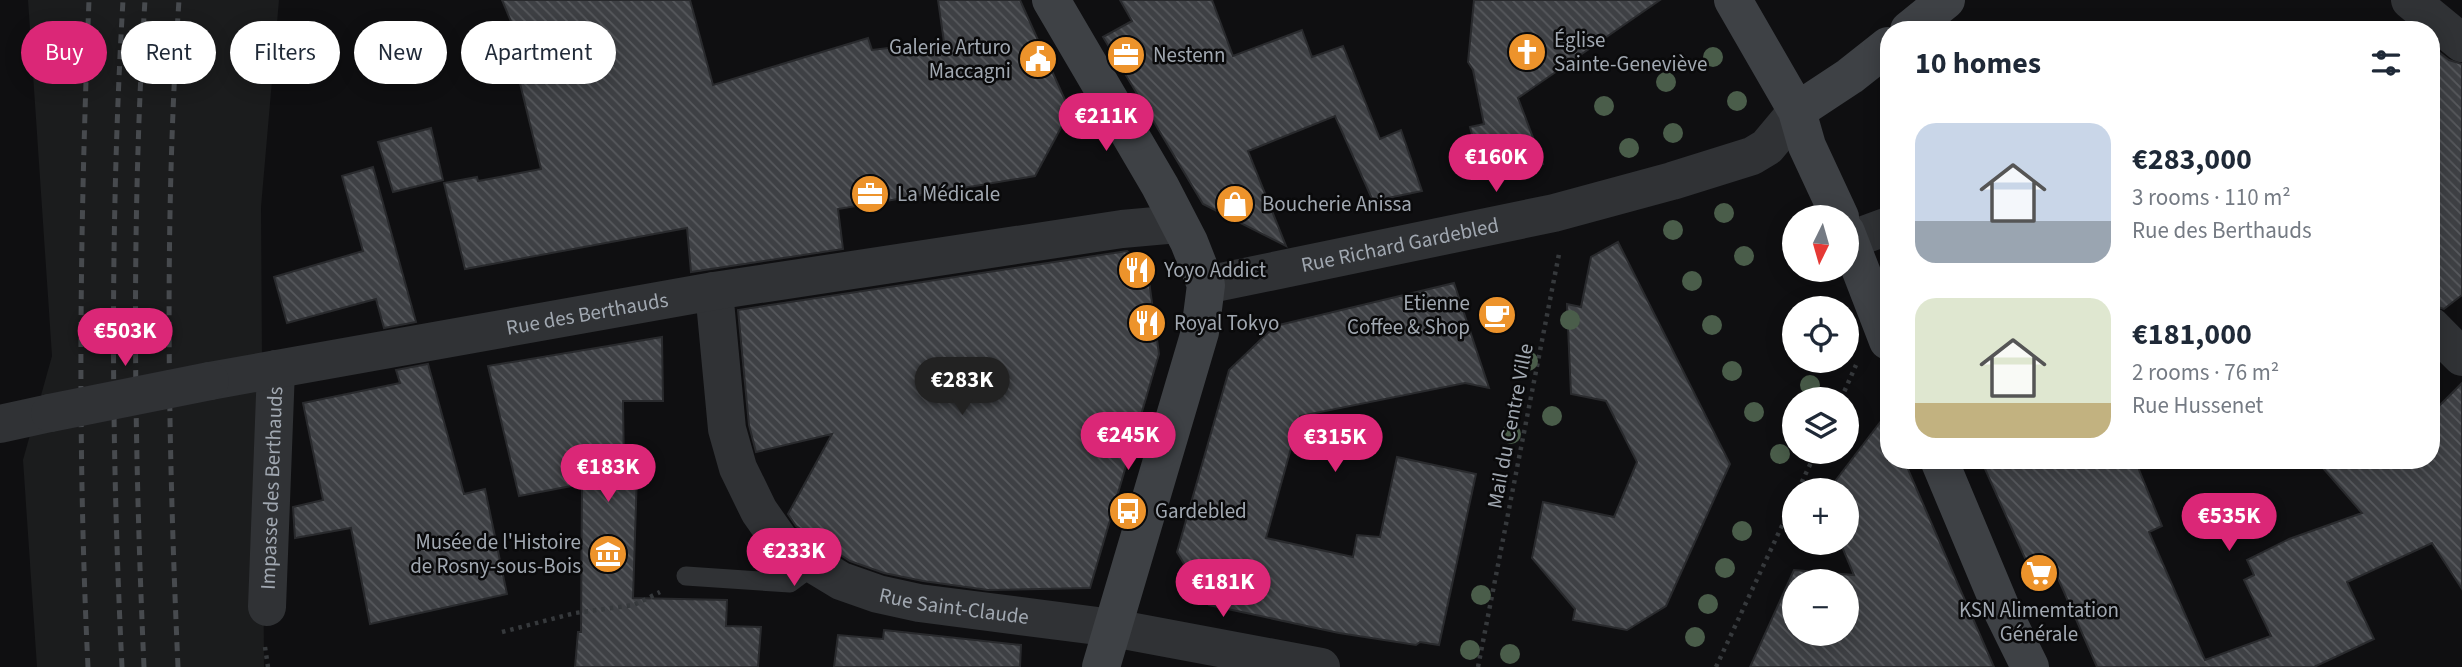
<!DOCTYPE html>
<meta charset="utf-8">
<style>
body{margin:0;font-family:"Source Sans 3",sans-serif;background:#f6f6f7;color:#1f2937;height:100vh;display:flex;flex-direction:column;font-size:26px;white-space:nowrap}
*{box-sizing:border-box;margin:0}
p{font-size:23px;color:#747a83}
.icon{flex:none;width:38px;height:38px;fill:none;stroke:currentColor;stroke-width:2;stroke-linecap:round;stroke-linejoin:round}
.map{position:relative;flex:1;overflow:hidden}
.details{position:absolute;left:1880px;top:21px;width:560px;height:448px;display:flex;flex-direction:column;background:#fff;border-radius:28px;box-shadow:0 4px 18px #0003}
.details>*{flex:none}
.top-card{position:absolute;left:21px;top:21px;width:665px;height:63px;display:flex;gap:14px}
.needle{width:46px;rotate:185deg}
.controls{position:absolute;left:1782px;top:205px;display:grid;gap:14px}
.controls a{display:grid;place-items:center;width:77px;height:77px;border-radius:50%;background:#fff;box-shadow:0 4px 18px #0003;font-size:35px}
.price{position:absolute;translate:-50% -60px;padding:0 16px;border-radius:24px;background:#db2777;color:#fff;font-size:23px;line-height:46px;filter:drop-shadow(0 2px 4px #0008)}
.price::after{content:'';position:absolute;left:50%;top:42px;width:21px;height:16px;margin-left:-10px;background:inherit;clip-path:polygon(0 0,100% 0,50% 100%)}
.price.on{background:#222;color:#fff}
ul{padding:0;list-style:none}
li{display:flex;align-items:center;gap:21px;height:175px;padding:0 35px}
li span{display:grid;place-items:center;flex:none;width:196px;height:140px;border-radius:21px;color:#555}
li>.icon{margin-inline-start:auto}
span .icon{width:84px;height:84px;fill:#fffc;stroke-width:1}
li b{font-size:30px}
h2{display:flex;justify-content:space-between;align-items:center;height:84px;padding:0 35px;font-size:30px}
.pill{padding:0 24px;border-radius:32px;background:#fff;box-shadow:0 4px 18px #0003;font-size:24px;line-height:63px}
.pill.on{background:#db2777;color:#fff}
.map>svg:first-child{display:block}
.built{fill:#1b1c1d}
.building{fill:url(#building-back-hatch);stroke:#292a2d;stroke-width:2;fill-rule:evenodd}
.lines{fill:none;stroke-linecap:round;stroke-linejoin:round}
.path{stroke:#36393c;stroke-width:4.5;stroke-dasharray:3.5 5;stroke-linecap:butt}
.service{stroke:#303235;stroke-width:19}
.minor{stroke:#303235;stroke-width:38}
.tertiary{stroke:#303235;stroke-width:38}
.secondary{stroke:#3e4145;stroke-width:38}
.rail{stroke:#474a4e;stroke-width:5;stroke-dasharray:9 7;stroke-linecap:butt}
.tertiary-bridge{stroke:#303235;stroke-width:38}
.tree{fill:#4a5d4a}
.labels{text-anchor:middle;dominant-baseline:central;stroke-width:5;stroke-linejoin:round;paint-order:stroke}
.poi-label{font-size:21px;fill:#a1a8b1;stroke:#0a0a0b;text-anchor:start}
.street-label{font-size:21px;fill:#a1a8b1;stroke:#0a0a0b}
</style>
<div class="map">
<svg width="2462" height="667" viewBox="0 0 2462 667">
<defs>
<pattern id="building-back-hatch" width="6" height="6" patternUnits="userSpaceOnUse" patternTransform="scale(1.75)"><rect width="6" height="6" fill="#3e4044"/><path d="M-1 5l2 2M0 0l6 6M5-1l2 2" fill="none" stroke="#57595d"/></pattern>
</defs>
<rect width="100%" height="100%" fill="#0f0f11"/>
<!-- built -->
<path class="built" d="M28,0h251l-18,207 3,460h-227l-14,-207 29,-104z"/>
<!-- building -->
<path class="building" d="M502,0h188l23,85 155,-47 4,12 41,-5 32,4 -7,-49h82l50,111 -35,65 -197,33 5,40 -152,23 -4,-44 -222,41 -21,-86 33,-6 1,4 63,-12 -35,-143 6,-2z
M1120,0h92l21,56 69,-26 10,27 31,-11 37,93 21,-9 21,61 -49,10 -38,-85 -87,35 38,95 -83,-42 -100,-167 29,-16z
M1474,0h186l-142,98 25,66 -60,13 -13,-50 14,-3 -11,-54 -5,-8z
M2431,46l18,14 13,4v231l-18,14 -13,-4z
M431,128l12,52 -50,12 -15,-50z
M373,167l43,155 -32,6 -8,-29 -89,24 -13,-46 89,-26 -21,-75z
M1618,242l112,222 -64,142 -39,24 -54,-10 2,-11 -43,-51 11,-56 71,15 23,-55 -31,-61 -35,-7 -4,-90 14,3 10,-50z
M1127,251l20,15 12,88 -69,234 -102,2 -65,-9 -39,-8 -34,-12 -54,-35 -8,-12 44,-80 -76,18 -7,-27 -11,-115z
M1454,283l35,105 -24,-5 -165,33 -34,122 87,19 4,-22 23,2 17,-80 79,17 -37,171 -19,-3 -4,3 -77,-12 -130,-28 -32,-53 52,-182 46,-44z
M662,337l1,64h-40l1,70 13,2 -4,125 94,2 -1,26 35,1 -3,40h-183l3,-35h3l1,-148 -63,12 -31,-130z
M428,364l36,130 21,-5 22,105 -137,30 -19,-96 -56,10 -2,-31 30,-7 -20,-97 97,-20 -4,-13z
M2462,383v206l-30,-46 -85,39 27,57 -60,28h-217l-40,-91 -20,9 -56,-125h154l27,66 -13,6 56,128 66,-24 -27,-56 10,-5 -7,-15 42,-21 73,-26 -46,-53h115v-46z
M1888,412v48h16l90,207h-244l44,-97 60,5 -14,-33h6v-52h-10v-10zM1794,581h52v53h-52z
M884,630l137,15 -1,22h-186l4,-32 45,4z"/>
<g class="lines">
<!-- path -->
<path class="path" d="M1841,399l15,-34
M1798,490l18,-38
M502,632l73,-19 59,-8 26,-13
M265,647l3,20
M1478,667l81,-413
M1716,667l78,-167"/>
<!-- service -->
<path class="service" d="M686,576l104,7 24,-18"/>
<!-- minor -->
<g class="minor">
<path d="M2410,0l52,43"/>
<path d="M1850,240l38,-14"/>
<path id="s1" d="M714,291l13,138 11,39 21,43 21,30 23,17 38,23 37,13 41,9 194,25 208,39"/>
<path d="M2431,326l31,31"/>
<path id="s2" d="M267,607l9,-238"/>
</g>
<!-- tertiary -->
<g class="tertiary">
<path id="s3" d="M1206,285l348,-72 118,-32 80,-25 15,-9 30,-36"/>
<path id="s4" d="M210,381l504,-90 408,-62 56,-5"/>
<path d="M0,424l50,-11"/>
</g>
<!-- secondary -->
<path class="secondary" d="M1051,0l109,186 29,56 17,43 -6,47 -99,335
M1733,0l64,111 10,35 33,71
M1909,30l37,-30
M1797,111l53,-35 38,-30
M1846,232l42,109
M1939,460l62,148 29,59"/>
<!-- rail -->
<path class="rail" d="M88,667c-11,-223 -8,-444 1,-667
M122,667c-11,-222 -12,-445 1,-667
M144,667c-10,-222 -13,-445 1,-667
M178,667c-10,-222 -14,-445 1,-667"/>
<!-- tertiary-bridge -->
<path class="tertiary-bridge" d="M50,413l160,-32"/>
</g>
<!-- trees -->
<g class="tree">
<circle cx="1713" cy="57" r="10"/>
<circle cx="1666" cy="82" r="10"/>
<circle cx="1737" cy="101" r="10"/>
<circle cx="1604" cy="106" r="10"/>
<circle cx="1673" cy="133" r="10"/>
<circle cx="1629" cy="148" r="10"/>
<circle cx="1724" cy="213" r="10"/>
<circle cx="1673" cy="230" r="10"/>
<circle cx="1744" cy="256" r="10"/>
<circle cx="1692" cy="281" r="10"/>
<circle cx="1570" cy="320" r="10"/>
<circle cx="1712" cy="325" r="10"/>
<circle cx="1528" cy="361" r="10"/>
<circle cx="1732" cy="371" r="10"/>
<circle cx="1810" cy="385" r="10"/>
<circle cx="1754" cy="412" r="10"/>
<circle cx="1552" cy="416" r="10"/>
<circle cx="1511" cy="434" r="10"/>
<circle cx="1780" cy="454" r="10"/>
<circle cx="1742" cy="531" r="10"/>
<circle cx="1725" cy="568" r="10"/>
<circle cx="1481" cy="595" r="10"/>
<circle cx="1708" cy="604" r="10"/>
<circle cx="1695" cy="637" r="10"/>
<circle cx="1470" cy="650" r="10"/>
<circle cx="1510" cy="654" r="10"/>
</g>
<!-- icons -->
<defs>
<symbol id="church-disc" viewBox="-11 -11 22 22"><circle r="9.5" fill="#ed932b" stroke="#0a0a0b"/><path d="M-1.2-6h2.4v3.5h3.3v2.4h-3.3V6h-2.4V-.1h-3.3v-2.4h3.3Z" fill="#fff"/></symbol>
<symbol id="office-disc" viewBox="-11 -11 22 22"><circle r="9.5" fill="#ed932b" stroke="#0a0a0b"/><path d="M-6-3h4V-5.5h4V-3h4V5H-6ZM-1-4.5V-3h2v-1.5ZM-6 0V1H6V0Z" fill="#fff"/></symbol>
<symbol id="civic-disc" viewBox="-11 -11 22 22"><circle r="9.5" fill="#ed932b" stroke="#0a0a0b"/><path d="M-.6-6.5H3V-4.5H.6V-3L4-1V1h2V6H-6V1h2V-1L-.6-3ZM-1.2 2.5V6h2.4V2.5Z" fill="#fff"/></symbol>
<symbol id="shop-disc" viewBox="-11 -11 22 22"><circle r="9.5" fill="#ed932b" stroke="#0a0a0b"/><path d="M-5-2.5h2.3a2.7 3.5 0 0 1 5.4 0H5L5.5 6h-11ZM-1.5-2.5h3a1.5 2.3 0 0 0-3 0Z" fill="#fff"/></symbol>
<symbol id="restaurant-disc" viewBox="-11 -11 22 22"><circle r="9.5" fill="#ed932b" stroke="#0a0a0b"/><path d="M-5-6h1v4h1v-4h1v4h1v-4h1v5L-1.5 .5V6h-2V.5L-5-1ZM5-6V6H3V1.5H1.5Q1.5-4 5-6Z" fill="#fff"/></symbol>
<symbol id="cafe-disc" viewBox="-11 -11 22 22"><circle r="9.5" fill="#ed932b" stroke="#0a0a0b"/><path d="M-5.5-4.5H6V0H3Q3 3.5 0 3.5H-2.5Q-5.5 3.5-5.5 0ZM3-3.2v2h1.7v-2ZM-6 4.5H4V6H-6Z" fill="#fff"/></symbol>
<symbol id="bus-disc" viewBox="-11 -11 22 22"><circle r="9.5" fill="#ed932b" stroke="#0a0a0b"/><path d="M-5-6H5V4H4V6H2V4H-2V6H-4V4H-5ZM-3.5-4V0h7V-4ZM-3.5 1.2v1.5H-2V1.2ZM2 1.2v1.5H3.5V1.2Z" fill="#fff"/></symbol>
<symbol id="museum-disc" viewBox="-11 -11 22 22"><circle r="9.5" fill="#ed932b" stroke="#0a0a0b"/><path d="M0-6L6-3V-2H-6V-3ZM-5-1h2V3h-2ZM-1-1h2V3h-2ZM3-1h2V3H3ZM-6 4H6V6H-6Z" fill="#fff"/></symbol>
<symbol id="supermarket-disc" viewBox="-11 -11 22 22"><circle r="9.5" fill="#ed932b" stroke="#0a0a0b"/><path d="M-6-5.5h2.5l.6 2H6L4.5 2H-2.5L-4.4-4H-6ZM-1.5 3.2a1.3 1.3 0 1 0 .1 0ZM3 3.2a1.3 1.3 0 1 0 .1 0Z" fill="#fff"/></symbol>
</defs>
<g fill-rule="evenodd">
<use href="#church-disc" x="1505" y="30" width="44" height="44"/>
<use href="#office-disc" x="1104" y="33" width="44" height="44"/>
<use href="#civic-disc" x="1016" y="37" width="44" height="44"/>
<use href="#office-disc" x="848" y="172" width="44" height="44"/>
<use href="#shop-disc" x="1213" y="182" width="44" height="44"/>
<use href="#restaurant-disc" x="1115" y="248" width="44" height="44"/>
<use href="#cafe-disc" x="1475" y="293" width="44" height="44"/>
<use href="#restaurant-disc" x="1125" y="301" width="44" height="44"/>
<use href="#bus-disc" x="1106" y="489" width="44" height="44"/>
<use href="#museum-disc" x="586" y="532" width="44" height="44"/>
<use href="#supermarket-disc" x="2017" y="551" width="44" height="44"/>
</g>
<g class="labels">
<!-- poi labels -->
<g class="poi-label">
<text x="1554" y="40">Église<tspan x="1554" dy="24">Sainte-Geneviève</tspan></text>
<text x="1011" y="47" text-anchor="end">Galerie Arturo<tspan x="1011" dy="24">Maccagni</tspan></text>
<text x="1153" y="55">Nestenn</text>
<text x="897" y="194">La Médicale</text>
<text x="1262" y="204">Boucherie Anissa</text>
<text x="1164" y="270">Yoyo Addict</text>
<text x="1470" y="303" text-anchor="end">Etienne<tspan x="1470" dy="24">Coffee &amp; Shop</tspan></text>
<text x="1174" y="323">Royal Tokyo</text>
<text x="1155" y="511">Gardebled</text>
<text x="581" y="542" text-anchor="end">Musée de l'Histoire<tspan x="581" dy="24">de Rosny-sous-Bois</tspan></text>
<text x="2039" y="610" text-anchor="middle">KSN Alimemtation<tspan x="2039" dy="24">Générale</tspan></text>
</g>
<!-- street labels -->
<g class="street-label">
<text stroke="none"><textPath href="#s3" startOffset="198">Rue Richard Gardebled</textPath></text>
<text stroke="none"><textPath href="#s4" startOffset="383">Rue des Berthauds</textPath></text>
<text transform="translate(1510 426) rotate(-79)">Mail du Centre Ville</text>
<text stroke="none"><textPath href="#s2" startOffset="119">Impasse des Berthauds</textPath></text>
<text stroke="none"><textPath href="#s1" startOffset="453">Rue Saint-Claude</textPath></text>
</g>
</g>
</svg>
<div class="controls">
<a><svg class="needle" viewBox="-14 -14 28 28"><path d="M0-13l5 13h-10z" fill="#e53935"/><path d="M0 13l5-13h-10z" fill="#747a83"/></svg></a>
<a><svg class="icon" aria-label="locate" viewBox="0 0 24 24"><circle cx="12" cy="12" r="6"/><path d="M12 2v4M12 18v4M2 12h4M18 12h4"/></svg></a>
<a><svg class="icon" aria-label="layers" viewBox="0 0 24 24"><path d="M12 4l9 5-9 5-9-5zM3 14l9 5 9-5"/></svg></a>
<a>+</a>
<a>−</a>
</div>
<b class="price" style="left:1106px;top:153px">€211K</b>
<b class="price" style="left:1496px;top:194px">€160K</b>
<b class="price" style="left:125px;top:368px">€503K</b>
<b class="price on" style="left:962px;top:417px">€283K</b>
<b class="price" style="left:1128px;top:472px">€245K</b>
<b class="price" style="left:1335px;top:474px">€315K</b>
<b class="price" style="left:608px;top:504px">€183K</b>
<b class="price" style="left:2229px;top:553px">€535K</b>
<b class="price" style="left:794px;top:588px">€233K</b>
<b class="price" style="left:1223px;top:619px">€181K</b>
<div class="top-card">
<a class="pill on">Buy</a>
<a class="pill">Rent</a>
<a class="pill">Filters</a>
<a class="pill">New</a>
<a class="pill">Apartment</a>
</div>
<section class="details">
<h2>10 homes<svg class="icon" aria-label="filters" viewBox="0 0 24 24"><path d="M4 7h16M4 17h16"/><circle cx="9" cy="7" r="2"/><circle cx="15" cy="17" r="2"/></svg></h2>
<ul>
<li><span style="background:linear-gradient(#c9d6e8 70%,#9aa5b1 0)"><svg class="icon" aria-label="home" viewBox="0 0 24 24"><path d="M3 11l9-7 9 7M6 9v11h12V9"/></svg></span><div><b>€283,000</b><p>3 rooms · 110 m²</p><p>Rue des Berthauds</p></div></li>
<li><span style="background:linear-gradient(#dfe7d0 75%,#c2b280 0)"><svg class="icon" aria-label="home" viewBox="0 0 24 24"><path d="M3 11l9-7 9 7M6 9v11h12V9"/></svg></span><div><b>€181,000</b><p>2 rooms · 76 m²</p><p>Rue Hussenet</p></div></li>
</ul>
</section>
</div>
